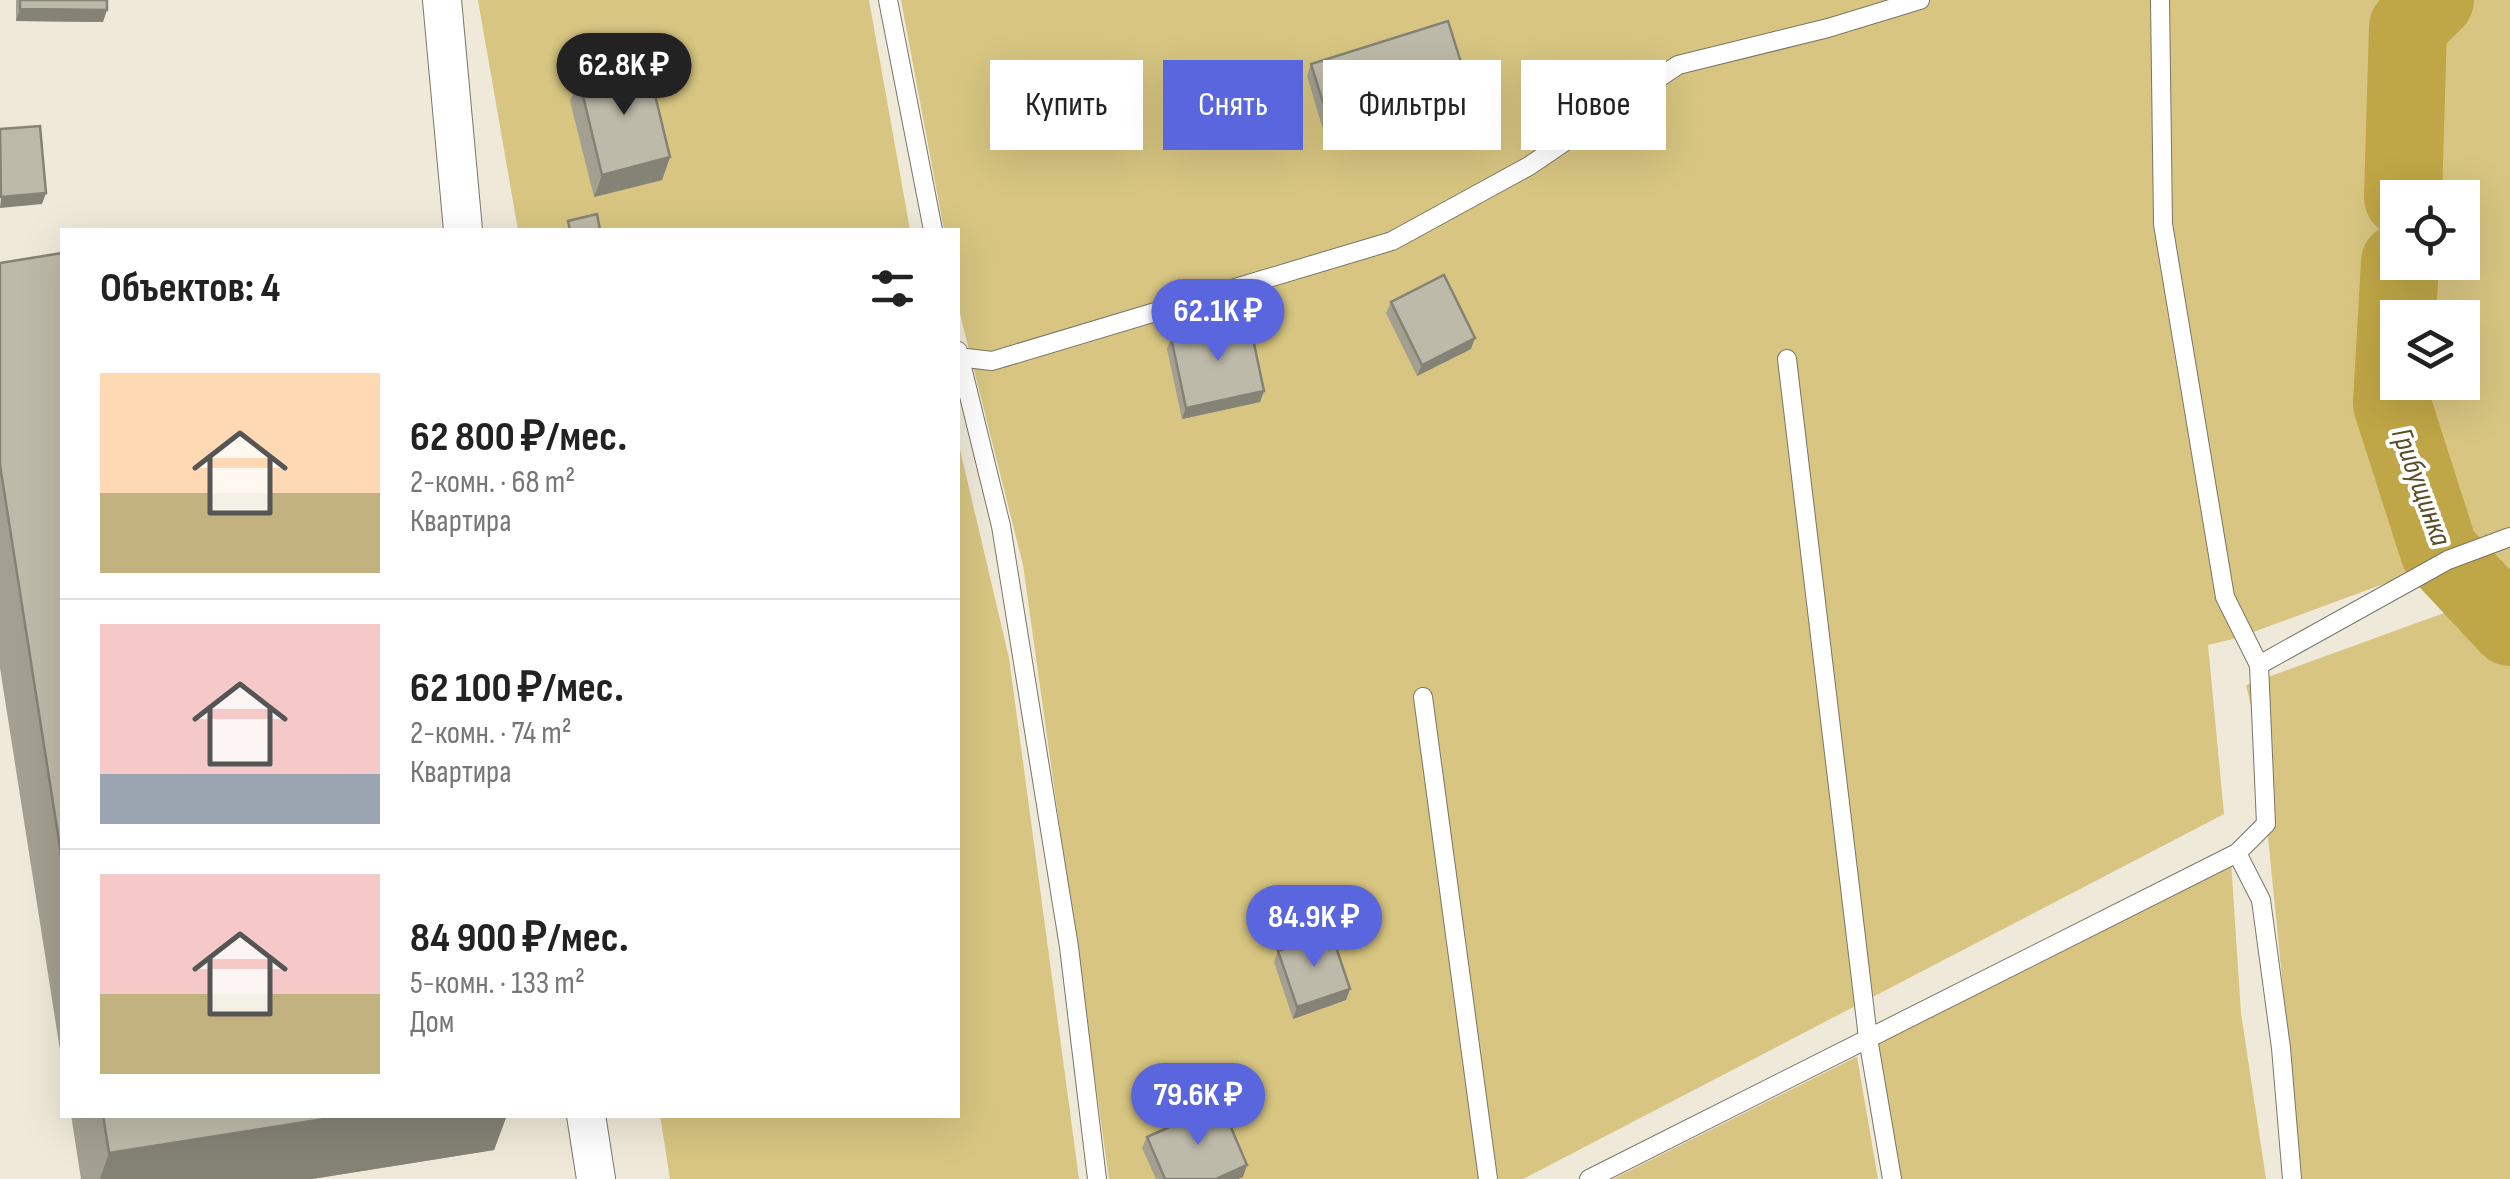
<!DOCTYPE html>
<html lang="ru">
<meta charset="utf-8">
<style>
body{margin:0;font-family:"Sofia Sans Condensed",sans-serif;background:#f6f6f6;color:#222;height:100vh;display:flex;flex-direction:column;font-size:38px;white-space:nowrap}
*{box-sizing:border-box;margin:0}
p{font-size:32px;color:#767676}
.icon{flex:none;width:55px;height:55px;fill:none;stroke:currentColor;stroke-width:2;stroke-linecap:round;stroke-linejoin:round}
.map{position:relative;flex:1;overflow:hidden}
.panel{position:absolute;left:60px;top:228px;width:900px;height:890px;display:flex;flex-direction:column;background:#fff;border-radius:0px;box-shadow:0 10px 40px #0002}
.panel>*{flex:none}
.top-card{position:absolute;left:990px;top:60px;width:950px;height:90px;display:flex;gap:20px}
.buttons{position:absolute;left:2380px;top:180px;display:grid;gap:20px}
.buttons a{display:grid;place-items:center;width:100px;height:100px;border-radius:0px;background:#fff;box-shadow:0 10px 40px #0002;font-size:50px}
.price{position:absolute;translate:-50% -85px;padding:0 22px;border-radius:35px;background:#5a66dd;color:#fff;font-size:32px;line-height:65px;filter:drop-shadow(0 2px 5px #0008)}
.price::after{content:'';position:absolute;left:50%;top:60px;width:30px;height:22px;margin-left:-15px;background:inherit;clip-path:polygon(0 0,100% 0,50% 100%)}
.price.active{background:#222;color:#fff}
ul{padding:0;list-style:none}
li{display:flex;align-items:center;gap:30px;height:250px;padding:0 40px}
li+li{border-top:2px solid #e0e0e0}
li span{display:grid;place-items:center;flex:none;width:280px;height:200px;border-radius:0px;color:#555}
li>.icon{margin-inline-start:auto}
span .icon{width:120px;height:120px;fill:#fffc;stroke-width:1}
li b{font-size:42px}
h2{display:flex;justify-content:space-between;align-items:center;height:120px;padding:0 40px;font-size:42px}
.chip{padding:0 35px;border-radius:0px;background:#fff;box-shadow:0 10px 40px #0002;font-size:35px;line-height:90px}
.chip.active{background:#5a66dd;color:#fff}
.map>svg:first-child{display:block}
.green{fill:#d7c581;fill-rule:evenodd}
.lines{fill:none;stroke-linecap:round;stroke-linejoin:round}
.river{stroke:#bfa646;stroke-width:78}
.lane-casing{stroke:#7a7666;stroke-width:20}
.street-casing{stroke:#7a7666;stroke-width:40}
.lane{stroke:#fff;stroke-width:18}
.street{stroke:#fff;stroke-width:38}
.wall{fill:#a3a091}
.shaded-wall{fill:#858276}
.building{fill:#bebaa9;stroke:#858276;stroke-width:2.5}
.labels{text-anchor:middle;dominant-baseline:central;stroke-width:8;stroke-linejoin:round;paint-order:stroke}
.water-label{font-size:30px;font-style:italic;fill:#584e26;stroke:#fff}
</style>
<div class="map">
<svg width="2510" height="1179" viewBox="0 0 2510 1179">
<rect width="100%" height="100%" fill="#eee9d8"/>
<!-- green -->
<path class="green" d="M478,0h391l41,230h-392z
M901,0h1609v1179h-208l-44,-443 -12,-51 253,-92 -7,-49 -255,94 -29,7 16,169 -701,365h-414l-86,-614 -62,-247 -3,-17v-71h-14zM2398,198h64v64h-64zM2398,318h64v64h-64z
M958,441l51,217 70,521h-409l-10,-64h298z
M2231,861l10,152 25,166h-367l-22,-134z
M1857,1057l21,122h-265l243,-122z"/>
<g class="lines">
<!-- river -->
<path class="river" d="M2403,198l5,-171 27,-27
M2400,262l-8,142 47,147 71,76"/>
<defs>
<path id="lane" d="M888,0l45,230
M2160,0l3,224 62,373 34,68
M958,351l43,175 68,421 28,232
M958,357l34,4 400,-120 137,-75 149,-101 150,-37 92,-28
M1787,359l81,679 24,141
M1423,697l65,482
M2237,853l24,47 20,148 11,131
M1589,1179l648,-326 29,-29 -7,-159 189,-105 62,-23"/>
<path id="street" d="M442,0l21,230
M586,1115l10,64"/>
</defs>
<!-- lane casing -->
<use href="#lane" class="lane-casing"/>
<!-- street casing -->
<use href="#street" class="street-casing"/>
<!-- lane -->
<use href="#lane" class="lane"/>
<!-- street -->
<use href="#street" class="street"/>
</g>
<!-- wall -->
<path class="wall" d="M16,0h91l-4,22 -87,-1z
M1311,64l158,24 -4,12 -138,43 -20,-67z
M579,79l91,78 -8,23 -68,17 -24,-96z
M62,253v810l-62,-395v-405z
M1391,302l80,47 -54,27 -31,-63z
M1171,337l93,54 -4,11 -78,17 -15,-70z
M1278,951l72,38 -4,11 -53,19 -19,-57z
M71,1115h436l-13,35 -182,29h-231z
M1147,1137l96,40 -5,2h-82l-14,-31z"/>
<!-- shaded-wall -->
<path class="shaded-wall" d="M20,9l87,1 -4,12 -87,-1z
M1469,88l-4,12 -138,43 5,-12z
M670,157l-8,23 -68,17 8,-22z
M46,193l-4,11 -42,4 1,-11z
M1475,338l-4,11 -54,27 5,-11z
M1264,391l-4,11 -78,17 4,-11z
M1350,989l-4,11 -53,19 4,-12z
M350,1115h157l-13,35 -182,29h-212l9,-26z
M1247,1165l-4,12 -5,2h-22z"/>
<!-- building -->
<path class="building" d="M20,0h87v10l-87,-1z
M1448,21l21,67 -137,43 -21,-67z
M647,62l23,95 -68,18 -23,-96z
M40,126l6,67 -45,4 -1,-68z
M597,214l3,16h-30l-2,-9z
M62,253v607l-62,-395v-202z
M1444,275l31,63 -53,27 -31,-63z
M1249,320l15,71 -78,17 -15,-71z
M1331,932l19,57 -53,18 -19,-56z
M1221,1104l26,61 -31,14h-51l-18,-42z
M103,1115h247l-241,38z"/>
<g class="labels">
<!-- water labels -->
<g class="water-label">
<text transform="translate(2421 487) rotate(70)">Грибущинка</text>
</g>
</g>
</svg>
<div class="buttons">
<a><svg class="icon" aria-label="locate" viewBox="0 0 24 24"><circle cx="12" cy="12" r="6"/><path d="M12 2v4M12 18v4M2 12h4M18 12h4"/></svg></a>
<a><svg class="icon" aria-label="layers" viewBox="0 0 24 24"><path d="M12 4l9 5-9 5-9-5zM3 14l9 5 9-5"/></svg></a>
</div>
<b class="price active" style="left:624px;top:118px">62.8K ₽</b>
<b class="price" style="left:1218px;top:364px">62.1K ₽</b>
<b class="price" style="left:1314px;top:970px">84.9K ₽</b>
<b class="price" style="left:1198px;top:1148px">79.6K ₽</b>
<div class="top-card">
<a class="chip">Купить</a>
<a class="chip active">Снять</a>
<a class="chip">Фильтры</a>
<a class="chip">Новое</a>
</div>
<section class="panel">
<h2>Объектов: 4<svg class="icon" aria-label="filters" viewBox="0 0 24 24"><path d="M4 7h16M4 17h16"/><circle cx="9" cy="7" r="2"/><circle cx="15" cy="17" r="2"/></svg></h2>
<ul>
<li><span style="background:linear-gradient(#ffd9b3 60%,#c2b280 0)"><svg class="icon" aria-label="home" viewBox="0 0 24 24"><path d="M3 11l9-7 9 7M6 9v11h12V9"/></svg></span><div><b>62 800 ₽/мес.</b><p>2-комн. · 68 m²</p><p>Квартира</p></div></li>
<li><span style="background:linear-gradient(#f6c9c9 75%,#9aa5b1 0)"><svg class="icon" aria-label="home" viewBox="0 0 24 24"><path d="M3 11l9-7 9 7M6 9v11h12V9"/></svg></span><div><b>62 100 ₽/мес.</b><p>2-комн. · 74 m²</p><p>Квартира</p></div></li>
<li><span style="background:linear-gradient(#f6c9c9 60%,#c2b280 0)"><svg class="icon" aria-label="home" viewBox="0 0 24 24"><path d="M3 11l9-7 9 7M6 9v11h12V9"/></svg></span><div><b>84 900 ₽/мес.</b><p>5-комн. · 133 m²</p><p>Дом</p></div></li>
</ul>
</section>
</div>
